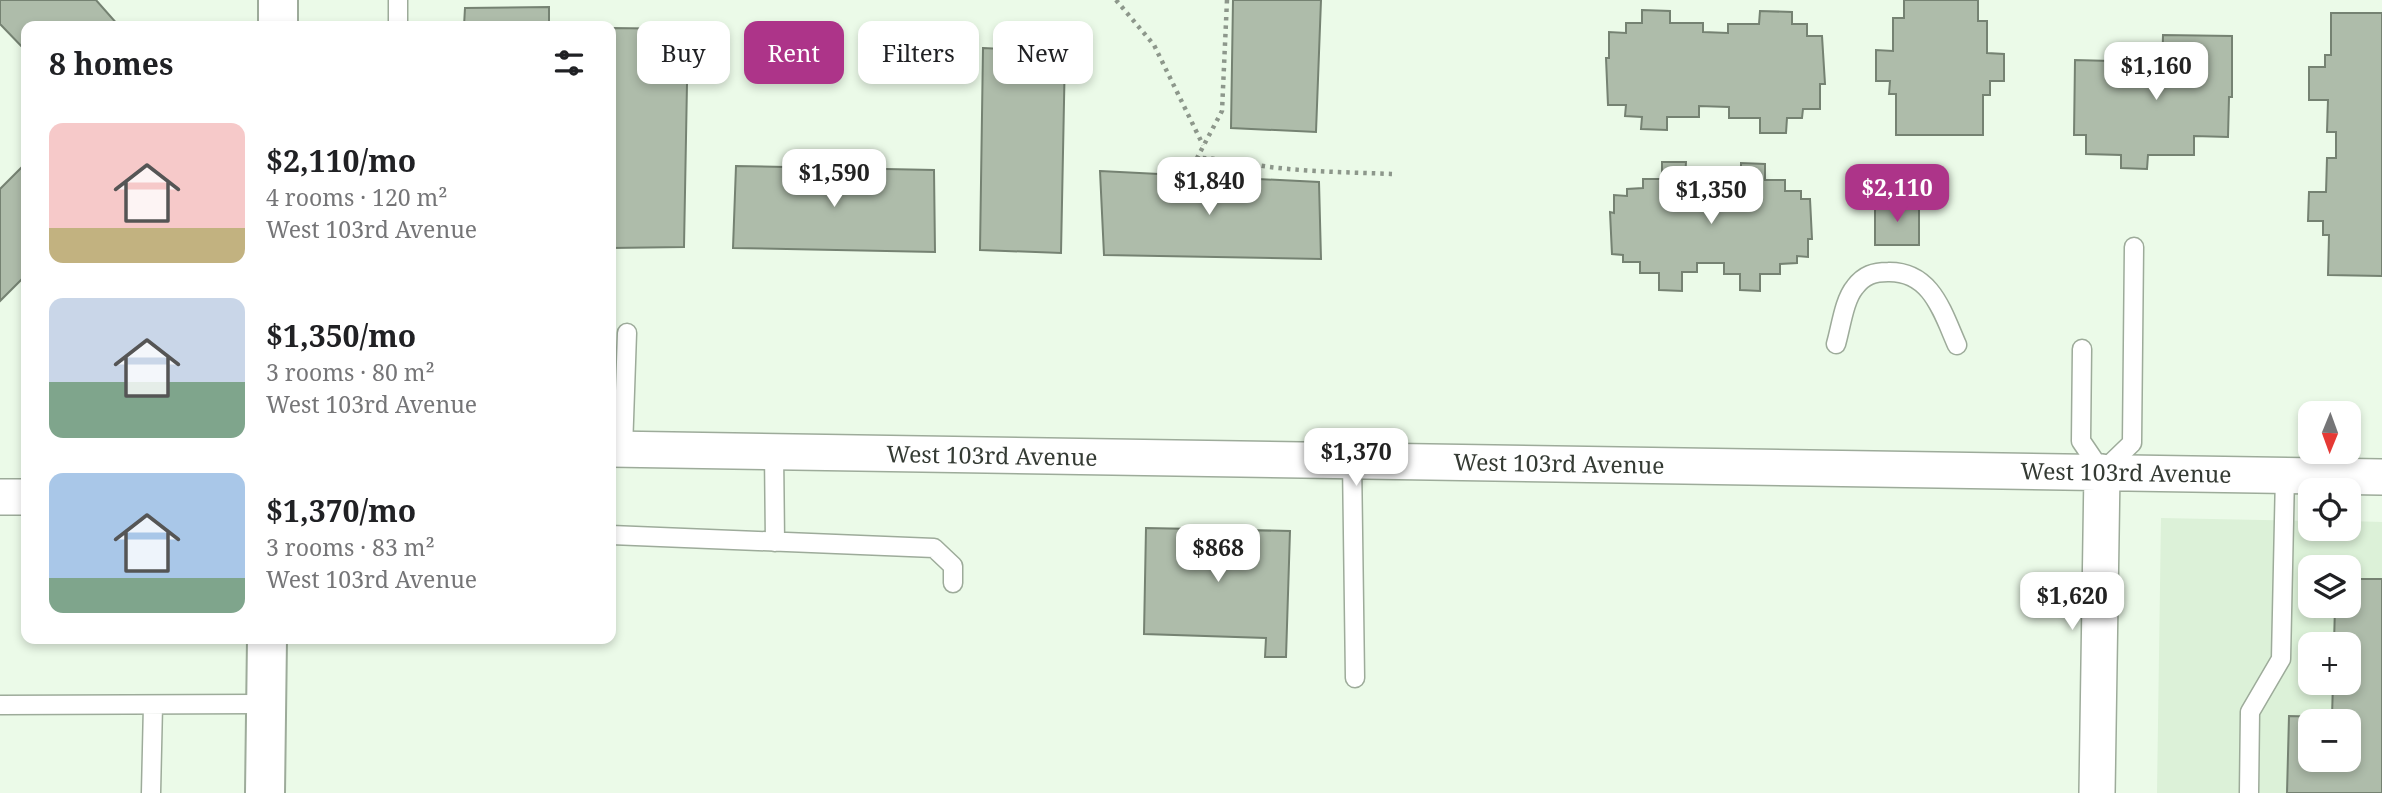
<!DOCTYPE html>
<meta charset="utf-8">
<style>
body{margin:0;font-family:"Noto Serif",serif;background:#f2f2f2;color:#202124;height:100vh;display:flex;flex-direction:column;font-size:26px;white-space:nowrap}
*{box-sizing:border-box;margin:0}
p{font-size:23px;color:#757577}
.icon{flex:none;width:38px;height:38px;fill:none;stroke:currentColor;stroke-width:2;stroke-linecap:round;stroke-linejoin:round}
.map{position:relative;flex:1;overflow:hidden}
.panel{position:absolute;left:21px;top:21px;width:595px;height:623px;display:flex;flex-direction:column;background:#fff;border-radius:14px;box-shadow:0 4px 10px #0003}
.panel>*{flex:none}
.top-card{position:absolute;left:637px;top:21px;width:665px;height:63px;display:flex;gap:14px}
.needle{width:46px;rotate:181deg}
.buttons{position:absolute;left:2298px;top:401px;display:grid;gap:14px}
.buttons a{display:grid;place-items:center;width:63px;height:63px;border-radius:14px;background:#fff;box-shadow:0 4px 10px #0003;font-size:35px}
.price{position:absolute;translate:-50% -60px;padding:0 16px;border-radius:14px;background:#fff;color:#222;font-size:23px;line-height:46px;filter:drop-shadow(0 2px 4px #0008)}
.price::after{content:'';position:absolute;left:50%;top:42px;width:21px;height:16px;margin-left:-10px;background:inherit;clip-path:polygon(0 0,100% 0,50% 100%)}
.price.on{background:#ad3489;color:#fff}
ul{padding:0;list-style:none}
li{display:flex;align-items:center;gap:21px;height:175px;padding:0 28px}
li span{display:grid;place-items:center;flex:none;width:196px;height:140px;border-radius:14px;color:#555}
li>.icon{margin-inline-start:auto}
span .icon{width:84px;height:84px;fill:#fffc;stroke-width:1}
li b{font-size:30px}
h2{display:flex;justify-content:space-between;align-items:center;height:84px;padding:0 28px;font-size:30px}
.pill{padding:0 24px;border-radius:14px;background:#fff;box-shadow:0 4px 10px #0003;font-size:24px;line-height:63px}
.pill.on{background:#ad3489;color:#fff}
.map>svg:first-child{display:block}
.built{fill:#dcf1d8;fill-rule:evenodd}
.building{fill:#aebcaa;stroke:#758272;stroke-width:2;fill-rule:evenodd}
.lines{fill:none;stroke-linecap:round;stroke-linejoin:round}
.service-casing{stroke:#9dab9a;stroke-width:21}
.minor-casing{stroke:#9dab9a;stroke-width:38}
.tertiary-casing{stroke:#9dab9a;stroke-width:42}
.path{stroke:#8d978b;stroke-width:4.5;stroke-dasharray:3.5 5;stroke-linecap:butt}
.service{stroke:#fff;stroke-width:18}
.minor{stroke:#fff;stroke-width:35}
.tertiary{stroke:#fff;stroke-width:38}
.labels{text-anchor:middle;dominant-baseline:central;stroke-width:7;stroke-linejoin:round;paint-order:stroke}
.street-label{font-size:23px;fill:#343a33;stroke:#fff}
</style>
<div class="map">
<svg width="2382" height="793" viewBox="0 0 2382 793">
<rect width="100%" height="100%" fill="#ebfae8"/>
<!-- built -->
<path class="built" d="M2161,518l149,3v7h38l1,-7 33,1v271h-225zM2310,567h38v39h-38zM2310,644h38v38h-38zM2310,721h38v39h-38z"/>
<!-- building -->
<path class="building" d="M0,0h96l23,26h-93v25l-26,-27z
M1233,0h88l-5,132 -85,-4z
M1904,0h74v21h9v32l17,1v27h-14v14h-7v40h-87v-41h-7l1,-13h-14v-31l17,1v-33h11z
M549,7v19h-85l1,-18z
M1642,10l28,1v12h33v9l25,1v-9h31l1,-13 32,1v12h15v12h15l3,48h-5v25h-17l-1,9h-15l-1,15h-26v-15h-31v-11l-30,-1v11h-32v13l-26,-1 1,-12 -17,-1 1,-11h-18l-2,-47h3v-26l17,1v-10h16z
M2331,13h51v263l-54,-1 1,-40h-6v-14h-15l1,-29h17l1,-34h9v-26h-9l1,-32h-19v-33h16v-12h6z
M611,28l77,1 -4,218 -73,1z
M2163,35l69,1v61h-3l-1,40 -34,-1v19h-46l-1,14 -26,-1v-13l-35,-1v-19h-12l1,-75 36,1v15h51z
M983,48l82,4 -4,201 -81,-3z
M1662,162h24l-1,17 15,1v10h26v-10h15v-17l24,1v16h20v11h16v8h9l2,40h-4v18l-11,-1v7l-17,1v10h-20v17l-20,-1v-16h-16v-11h-27v9h-15v19l-23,-1v-17h-19v-11h-17v-7l-11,-1 -2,-42 4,1v-18l13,1v-7l16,-1v-9h19z
M26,163v112l-26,26v-112z
M736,166l198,4 1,82 -202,-4z
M1100,171l219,11 2,77 -217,-4z
M1875,202l44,1v42h-44z
M1146,528l144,3 -4,126h-21l1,-19 -122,-4z
M2348,579h34v214h-95l2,-77 43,1 1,-35h15v-38h-14l1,-38h13zM2310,721h38v39h-38z"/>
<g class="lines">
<defs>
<path id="service" d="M398,26v-26
M1836,344c5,-17 8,-44 19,-57 9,-12 19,-15 33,-15 43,-1 54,39 69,73
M2082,349l-1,92 21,31 30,-29 2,-196
M623,449l4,-116
M774,452l1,90
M1352,460l3,218
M611,535l323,13 19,18v17
M0,705l266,-1
M151,793l2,-88
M2249,793l1,-81 31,-53 4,-184"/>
<path id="minor" d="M611,449l1771,28
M0,497h26
M2097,793l5,-321"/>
<path id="tertiary" d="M278,26v-26
M265,793l2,-154"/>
</defs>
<!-- service casing -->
<use href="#service" class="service-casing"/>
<!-- minor casing -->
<use href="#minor" class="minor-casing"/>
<!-- tertiary casing -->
<use href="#tertiary" class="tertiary-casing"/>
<!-- path -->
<path class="path" d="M1116,0l38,45 49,100
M1227,0l-5,111 -25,47c21,0 38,4 59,7 44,7 90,7 136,9"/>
<!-- service -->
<use href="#service" class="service"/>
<!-- minor -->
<use href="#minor" class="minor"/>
<!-- tertiary -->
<use href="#tertiary" class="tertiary"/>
</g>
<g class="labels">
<!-- street labels -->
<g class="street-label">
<text transform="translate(992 455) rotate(1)">West 103rd Avenue</text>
<text transform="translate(1559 463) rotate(1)">West 103rd Avenue</text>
<text transform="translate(2126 472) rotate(1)">West 103rd Avenue</text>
</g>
</g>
</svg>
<div class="buttons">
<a><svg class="needle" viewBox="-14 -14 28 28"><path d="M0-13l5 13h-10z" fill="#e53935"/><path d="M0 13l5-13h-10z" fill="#757577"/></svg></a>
<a><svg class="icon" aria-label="locate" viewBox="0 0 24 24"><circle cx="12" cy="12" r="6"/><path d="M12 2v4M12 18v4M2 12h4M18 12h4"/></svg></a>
<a><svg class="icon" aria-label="layers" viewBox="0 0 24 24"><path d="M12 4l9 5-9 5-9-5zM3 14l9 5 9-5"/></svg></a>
<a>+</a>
<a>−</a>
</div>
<b class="price" style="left:2156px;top:102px">$1,160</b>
<b class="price" style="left:834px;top:209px">$1,590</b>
<b class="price" style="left:1209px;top:217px">$1,840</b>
<b class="price on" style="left:1897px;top:224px">$2,110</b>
<b class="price" style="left:1711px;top:226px">$1,350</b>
<b class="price" style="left:1356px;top:488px">$1,370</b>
<b class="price" style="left:1218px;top:584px">$868</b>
<b class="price" style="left:2072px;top:632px">$1,620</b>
<div class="top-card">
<a class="pill">Buy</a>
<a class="pill on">Rent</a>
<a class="pill">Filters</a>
<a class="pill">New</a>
</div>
<section class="panel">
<h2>8 homes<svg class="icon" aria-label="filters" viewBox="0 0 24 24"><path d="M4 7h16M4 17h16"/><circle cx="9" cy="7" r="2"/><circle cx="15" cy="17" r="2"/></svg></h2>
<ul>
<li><span style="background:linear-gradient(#f6c9c9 75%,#c2b280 0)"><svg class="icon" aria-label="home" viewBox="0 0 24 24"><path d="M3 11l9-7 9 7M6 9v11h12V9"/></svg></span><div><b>$2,110/mo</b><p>4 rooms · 120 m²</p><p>West 103rd Avenue</p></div></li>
<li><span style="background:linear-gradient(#c9d6e8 60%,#7fa58c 0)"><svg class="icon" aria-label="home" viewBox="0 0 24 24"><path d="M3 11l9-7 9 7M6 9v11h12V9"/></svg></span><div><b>$1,350/mo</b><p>3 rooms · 80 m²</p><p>West 103rd Avenue</p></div></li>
<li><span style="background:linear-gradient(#a9c7e8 75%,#7fa58c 0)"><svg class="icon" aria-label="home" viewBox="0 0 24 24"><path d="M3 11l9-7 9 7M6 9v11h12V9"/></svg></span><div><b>$1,370/mo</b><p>3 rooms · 83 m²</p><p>West 103rd Avenue</p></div></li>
</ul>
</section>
</div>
